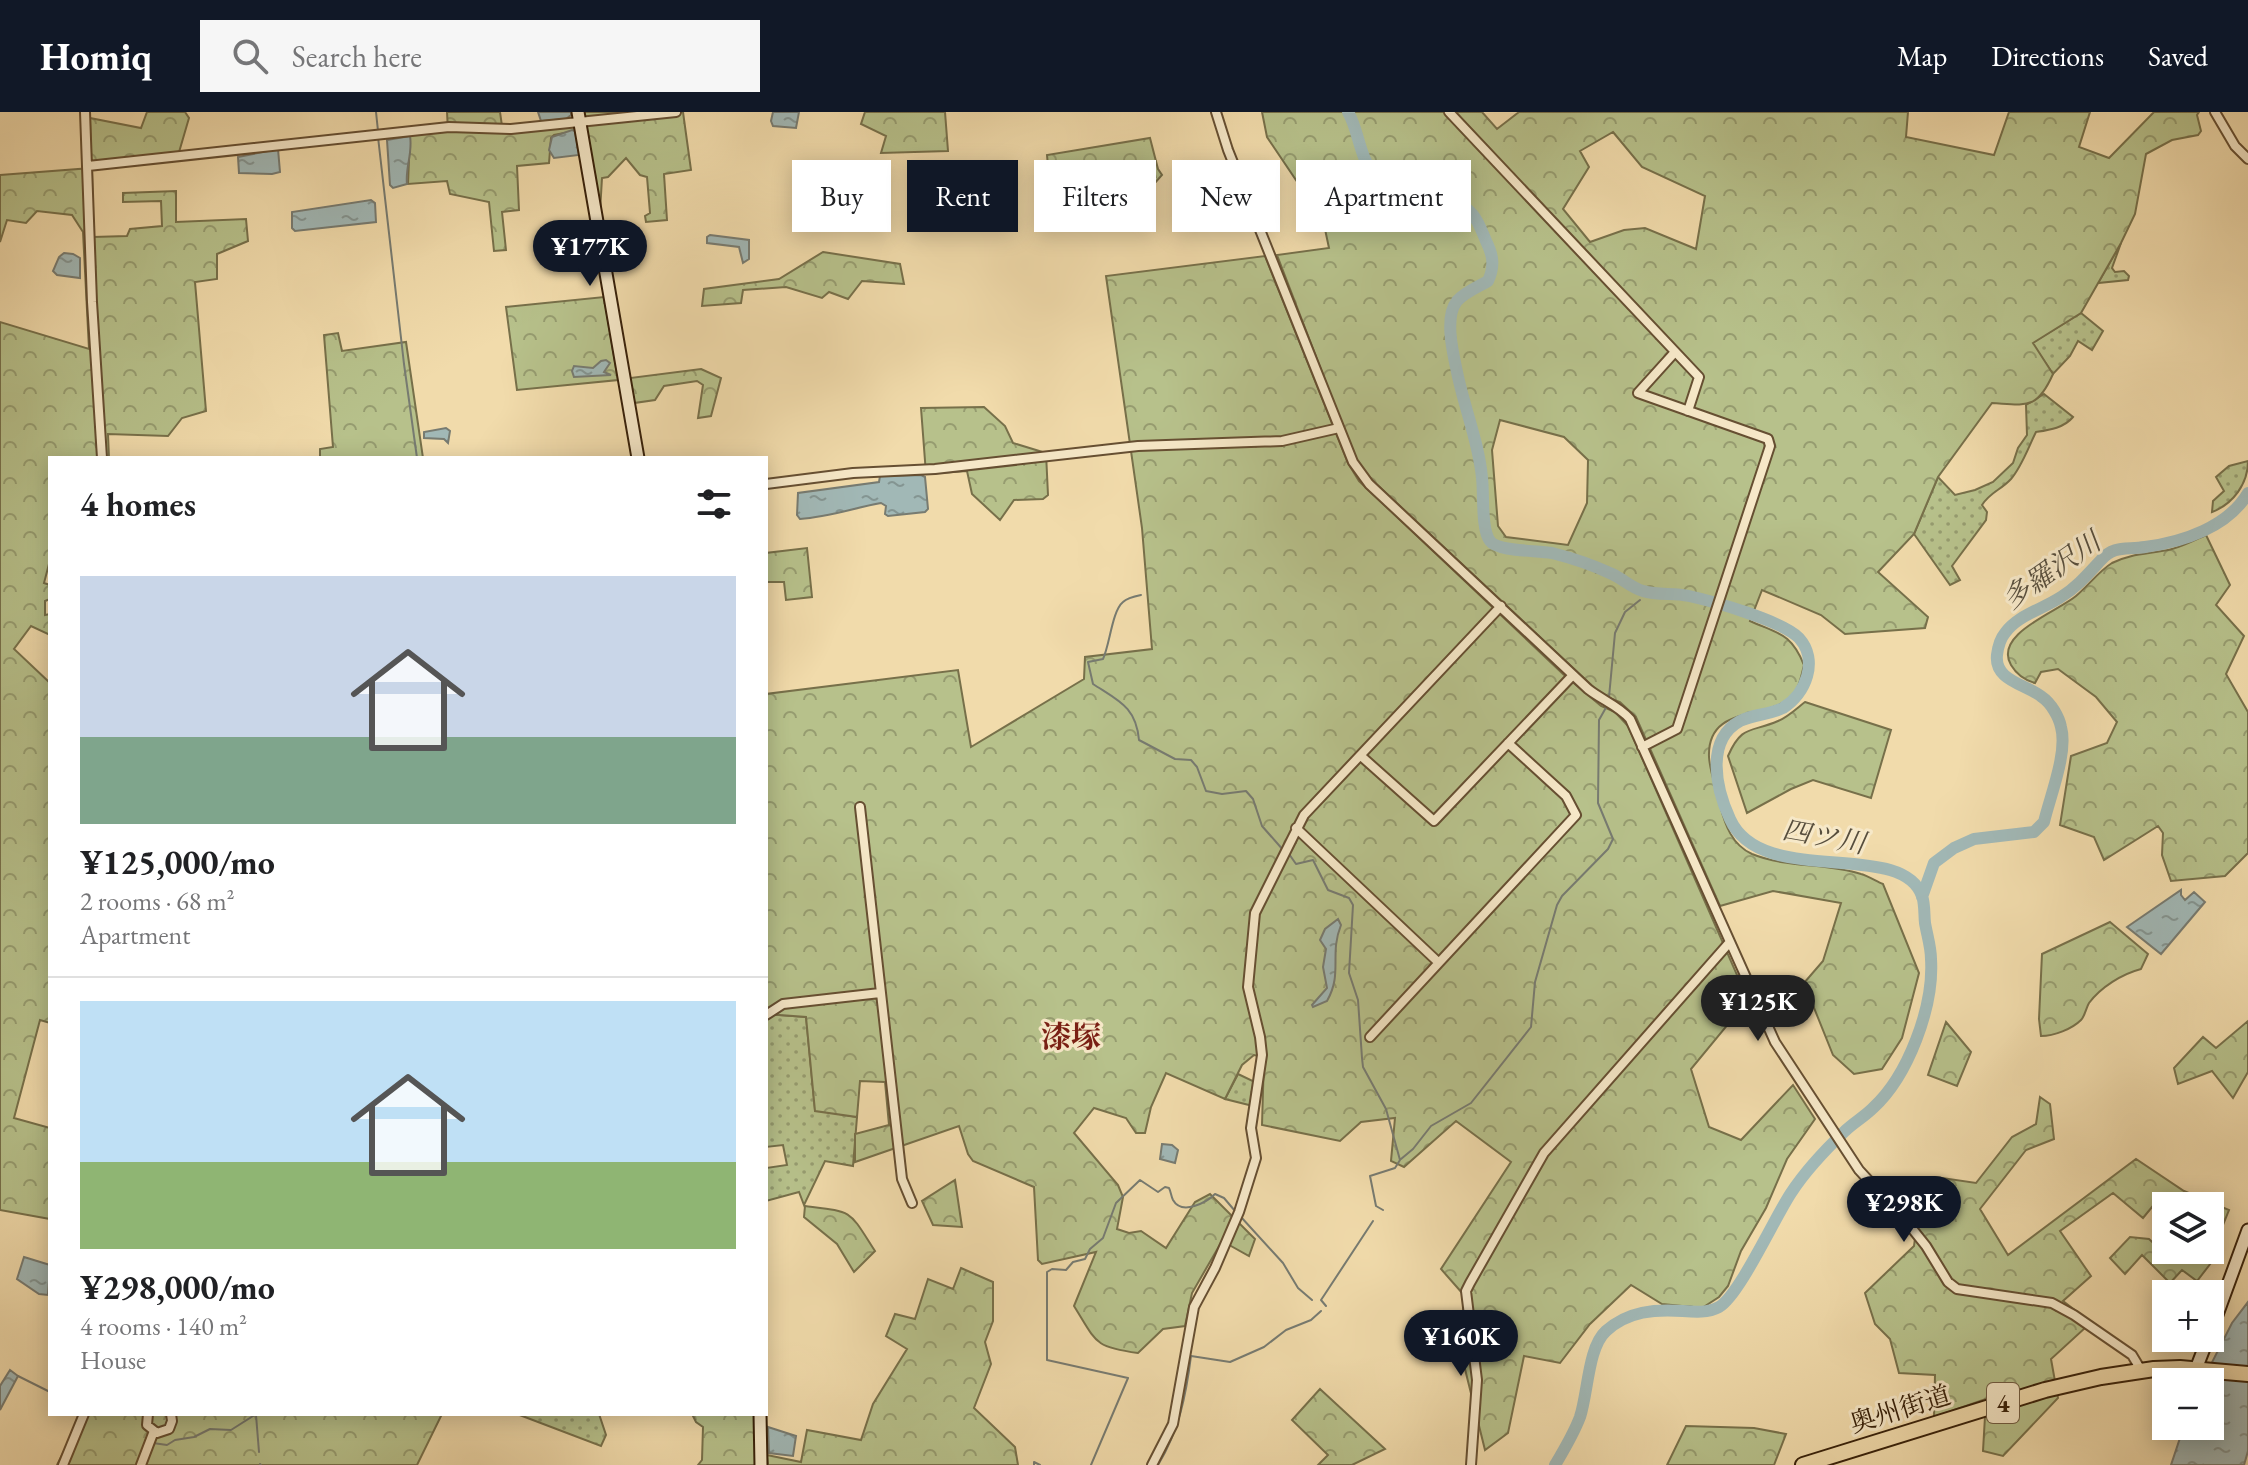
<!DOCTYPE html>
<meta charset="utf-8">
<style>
body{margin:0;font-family:"EB Garamond","Noto Serif JP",serif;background:#f6f6f6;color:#202124;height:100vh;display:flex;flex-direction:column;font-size:30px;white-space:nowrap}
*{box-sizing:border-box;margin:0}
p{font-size:26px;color:#757577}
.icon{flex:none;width:44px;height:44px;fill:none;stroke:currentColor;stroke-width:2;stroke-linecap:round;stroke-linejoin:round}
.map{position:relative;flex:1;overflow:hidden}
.panel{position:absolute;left:48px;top:344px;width:720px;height:960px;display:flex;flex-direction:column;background:#fff;border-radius:0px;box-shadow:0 4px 20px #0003}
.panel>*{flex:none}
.guide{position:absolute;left:792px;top:48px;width:760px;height:72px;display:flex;gap:16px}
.tools{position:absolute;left:2152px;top:1080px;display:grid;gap:16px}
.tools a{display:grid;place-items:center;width:72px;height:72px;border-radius:0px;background:#fff;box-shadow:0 4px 20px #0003;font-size:40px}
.price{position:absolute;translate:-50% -68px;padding:0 18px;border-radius:28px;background:#111827;color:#fff;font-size:26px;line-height:52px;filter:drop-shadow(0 2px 4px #0008)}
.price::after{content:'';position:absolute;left:50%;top:48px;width:24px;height:18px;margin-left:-12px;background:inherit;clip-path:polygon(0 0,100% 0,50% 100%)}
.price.current{background:#222;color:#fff}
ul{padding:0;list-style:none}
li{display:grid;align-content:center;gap:16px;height:424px;padding:0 32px}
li+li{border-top:2px solid #e0e0e0}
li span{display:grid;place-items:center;height:248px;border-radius:0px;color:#555}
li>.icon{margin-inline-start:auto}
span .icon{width:144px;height:144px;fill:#fffc;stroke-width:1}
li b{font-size:34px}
h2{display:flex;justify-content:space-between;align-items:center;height:96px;padding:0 32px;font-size:34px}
.tag{padding:0 28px;border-radius:0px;background:#fff;box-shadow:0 4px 20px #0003;font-size:28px;line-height:72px}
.tag.current{background:#111827;color:#fff}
header{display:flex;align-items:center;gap:48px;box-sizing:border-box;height:112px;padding:0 40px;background:#111827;color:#fff}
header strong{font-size:38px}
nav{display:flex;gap:44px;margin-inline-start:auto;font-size:28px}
.search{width:560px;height:72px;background:#f6f6f6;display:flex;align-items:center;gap:20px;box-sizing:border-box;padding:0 28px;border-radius:0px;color:#757577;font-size:30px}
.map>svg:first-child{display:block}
.grass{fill:url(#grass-dots);stroke:#77704a;stroke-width:2}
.forest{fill:url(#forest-crowns);stroke:#77704a;stroke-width:2;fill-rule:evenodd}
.water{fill:url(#water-ripples);stroke:#777b71;stroke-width:2}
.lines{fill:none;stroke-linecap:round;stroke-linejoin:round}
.stream{stroke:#777b71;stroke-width:2}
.river{stroke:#a1b8b6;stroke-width:12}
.street-casing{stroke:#664f32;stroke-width:12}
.secondary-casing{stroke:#372009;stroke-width:15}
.highway-casing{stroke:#372009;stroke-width:18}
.street{stroke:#f6e8c8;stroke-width:8}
.secondary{stroke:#f6e8c8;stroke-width:11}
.highway{stroke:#f1dbab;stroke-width:14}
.labels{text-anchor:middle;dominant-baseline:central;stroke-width:6;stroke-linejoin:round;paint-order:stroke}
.shield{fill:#f6e8c8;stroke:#705c42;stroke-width:2}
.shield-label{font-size:24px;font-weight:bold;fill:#372009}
.street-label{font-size:26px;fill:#372009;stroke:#f6e8c8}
.water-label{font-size:28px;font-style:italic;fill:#574e3d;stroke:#f6e8c8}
.quarter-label{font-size:30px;font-weight:bold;fill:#7a1f14;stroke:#f6e8c8}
</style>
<header>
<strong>Homiq</strong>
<div class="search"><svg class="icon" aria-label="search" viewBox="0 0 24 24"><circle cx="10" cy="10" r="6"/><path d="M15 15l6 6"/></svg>Search here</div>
<nav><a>Map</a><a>Directions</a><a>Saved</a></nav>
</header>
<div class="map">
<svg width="2248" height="1353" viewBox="0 0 2248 1353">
<defs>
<pattern id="grass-dots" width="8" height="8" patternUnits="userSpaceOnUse" patternTransform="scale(2)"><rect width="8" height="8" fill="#b7c18b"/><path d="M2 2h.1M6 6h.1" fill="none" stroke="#969c70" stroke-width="1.8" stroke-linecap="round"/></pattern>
<pattern id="forest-crowns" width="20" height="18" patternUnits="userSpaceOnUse" patternTransform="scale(2)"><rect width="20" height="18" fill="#b7c18b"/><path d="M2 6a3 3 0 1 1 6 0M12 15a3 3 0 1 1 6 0" fill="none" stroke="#969c70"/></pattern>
<pattern id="water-ripples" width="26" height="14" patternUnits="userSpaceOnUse" patternTransform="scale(2)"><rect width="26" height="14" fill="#a1b8b6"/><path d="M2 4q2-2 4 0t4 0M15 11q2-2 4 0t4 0" fill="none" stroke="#849592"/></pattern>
</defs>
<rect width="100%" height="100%" fill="#f1dbab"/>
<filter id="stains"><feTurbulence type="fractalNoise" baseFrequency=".0025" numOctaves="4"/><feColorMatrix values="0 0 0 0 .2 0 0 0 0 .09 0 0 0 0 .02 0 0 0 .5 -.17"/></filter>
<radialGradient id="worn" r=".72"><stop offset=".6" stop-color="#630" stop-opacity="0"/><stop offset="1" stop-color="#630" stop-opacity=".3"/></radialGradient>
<!-- grass -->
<path class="grass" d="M2121,131l-9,25 3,4 9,-1 5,5 -1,4 -30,3z
M2081,201l22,18 -11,19 -14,-9 -8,15 -17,18 -21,-31z
M2044,282l29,23c-9,11 -24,13 -37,15 -8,16 -14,34 -25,47 -10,11 -21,13 -29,26l5,7 -1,8 -34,46 8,14 -10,5 -36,-51 24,-57 17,18 20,-5 18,-8 20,-19 5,-15 9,-13 -1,-30z
M2248,349c0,23 -15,43 -36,51l1,-11 11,-10 -8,-14 13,-11z
M766,902l40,3 9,93 42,7 -4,49 -28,-5 -21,44 -5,-13 -33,9v-33l21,-3 -4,-20 -17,2z
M1238,962l19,9 -4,23 -28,-7z
M517,1302h82l7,21 -5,11z"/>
<!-- forest -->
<path class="forest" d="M147,0h38l4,6 -12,41 -85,9 1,69 34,-1 3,-7 32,-3 -1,-25 -38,1v-9l53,-2v31l70,-3 2,22 -31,13v25l-22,3 11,129 -24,7 -14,18 -60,-2 1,24h-59v102l-6,23 6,2v14l-5,2v14l5,-1v21l-19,-9 -17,23 36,34v340l-10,-3 -26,98 36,10v91l-50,-9v-888l89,27 -6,-117 -11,-17 -35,-4 -11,12 -19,-3 -7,22v-67l91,-7 -1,-50 51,10z
M447,0h53l2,14 71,-6 2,11 -21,4 -3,3 -2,25 -32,3 2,44 -17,2 4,38 -12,1 -5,-49 -39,-8 -3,-13 -39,3 2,-50 38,-3z
M584,0h99l8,58 -27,4 3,46 -21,2 -1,-6 5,-3 -3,-36 -7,-2 -14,-17 -18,19 -6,1 -2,34z
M865,0h80l3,39 -67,2 5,-17 -25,-12z
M1262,0h220l15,17 22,-17h389l-2,25 88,18 15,-43h81l-11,35 30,11 45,-46h45l-2,3 4,16 -3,4 -26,5 -26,14 -11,60 -14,29 -40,70 -48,30 20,31c-16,36 -26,31 -61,29l-54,74 -24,57 -36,38 50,45 -3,11 -80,6 -24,-19 -59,-25 -12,31c29,13 41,12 54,44 -3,12 -5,25 -14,33 -26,22 -83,7 -81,59 1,16 8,33 11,48 5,20 12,40 32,49 34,14 74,9 109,20 7,2 15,7 22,10l36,89 -17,65 -20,31 -28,5 -21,-19 -29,-72 19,-22 18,-58 -68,-12 -53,15 -84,-189 -16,-15 -18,-7 -232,-217 -15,-20 -78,-203 52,-7 -10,-47 -19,-15 -33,-49zM1613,20l29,35 63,29 -9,53 -51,-21 -21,2 -34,12 -27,-33 26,-42 -9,-16zM1500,308l64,17 24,23 -1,43 -19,42 -62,-8 -8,-11 -6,-76z
M1150,26l8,31 4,6 -8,9 -23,-12 -20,14h-18l-18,-23 -27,3 -1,-11z
M823,140l77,12 4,20 -42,-3 -14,18 -19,-7 -7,6 -36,-11 -43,3 -2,13 -39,3 2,-17 75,-10z
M1265,144l83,207 11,18 204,193 38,32 14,6 13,14 120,274 -57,69 18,58 32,13 52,-55 22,34 -28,40 -21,49 -25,43 -13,35 -9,11 -17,11 -40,-4 -31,-19 -41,39 -30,39 -36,-7 -16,77 -23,17 -20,-81 -2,-75 -22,-25 70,-107 -55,-41 -52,46 -13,-6 4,-43 -34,4 -21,19 -78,-16 2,-68 -10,-2 -12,10 -17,34 -59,-26 -15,34 -6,26h-9l-10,-15 -32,-10 -20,25 44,52 5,12 -6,32 12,4 12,-2 25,17 29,-46 15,-8 45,45 -6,17 -27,-15 -30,52 -7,33 -22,3 -25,24c-44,-6 -41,-10 -64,-47l22,-54 -54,12 -4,-4 -4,-73 -61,-26 -5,-7 -9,-28 -104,36v-28l34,-9 -4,-43 -25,-1 -3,36 -42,-6 -9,-94 -40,-3v-320l192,-24 13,77 113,-68 1,-22 67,-8 -10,-121 -36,-252z
M604,185l14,83 -101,10 -11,-83z
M338,221l4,18 64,-9 17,116h-103v-9l13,-2 -9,-112z
M701,257l20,9 -10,38 -13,2 5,-33 -6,-4 -33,5 -9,14 -21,3 -4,-25z
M984,295l21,19 8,17 33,10 2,42 -5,4 -29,1 -14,20 -28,-26 -5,-23 -41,3 -5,-66z
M2206,423l24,50 -14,20 28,31 -18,38 22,38v141l-23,23 -54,5 -9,-26 1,-22 -5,-7 -54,34 -10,-23 -34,-12 11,-69 36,-13 10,-21 -21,-25 -38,-28 -17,3 -6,11c-11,-3 -18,-8 -24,-18 -18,-31 46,-53 65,-69 12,-10 23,-25 36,-33 19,-10 40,-9 60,-14 12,-3 23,-9 34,-14z
M807,436l5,49 -26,3 -2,-18h-18v-29z
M1805,590l86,28 -20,68 -58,-18 -22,9 -44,24 -19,-57c14,-32 23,-23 50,-35 10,-4 19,-13 27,-19z
M2110,810l38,32 -7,15c-19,5 -40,18 -52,34 -3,5 -4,13 -8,17 -9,9 -27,16 -40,16l-2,-17 3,-65z
M2248,909v51l-15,26 -21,-27 -34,13 -4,-16 29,-31 13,11z
M1946,910l25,30 -14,34 -29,-11z
M2040,985l10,7 4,35 -28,11 -46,59 28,46 128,-96 48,32 45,19 -10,25 -1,19 -21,27 -15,-11 -12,13 -28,-28 -17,19 -15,-16 20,-21 19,2 24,22 9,-11h28v-44h-44v13l-14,-12 -9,11 -30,-25 -53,38 31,45 -28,25 25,19 -3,8 -34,31 7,39 -55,58 -20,-5 3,-52 -52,18 1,-42 -36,-2 -9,-34 -15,-15 -10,-31 49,-47 3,-22 19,-47 40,6 36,-46 24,-13z
M955,1068l7,47 -29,-2 -11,-24z
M805,1094c49,6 43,3 70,45l-21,21 -17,-28 -33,-27z
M961,1156l32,14v39l-8,21 6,22 -17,44 41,39 3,18h-250l-1,-10 34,7 6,-32 54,10 12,-36 34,-55 -21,-13 9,-22 20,5 13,-40 25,10z
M1320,1277l65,60 -33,16h-34l10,-10 -36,-35z
M83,1302h359l-25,51h-360z
M692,1302h65l1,51h-60l4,-5 1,-33 -7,-5z
M1686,1314l68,2 32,6 -12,31h-107z"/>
<!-- water -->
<path class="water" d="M538,0h33v3l-5,4 -25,2z
M773,0h26l-3,16 -23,-2 -2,-5z
M572,18l3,1 4,24 -25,3 -5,-8 3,-13z
M410,24c3,17 -5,32 -3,48l-14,4 -3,-3 -3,-45z
M278,37l2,23 -8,2 -33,-1 -1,-16z
M371,88l4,3 1,19 -81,9 -3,-3v-16z
M710,123l39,5v19l-6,4 -4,-16 -32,-4v-6z
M64,141l9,1 7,4v20l-23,-3 -4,-4 6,-14z
M606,248l4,3 -6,9 7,3 -37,2 -2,-6 2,-5 19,2 8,-7z
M446,316l4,3 -2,12 -4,-4 -20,-1v-6z
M921,363l4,2 3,32 -3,3 -37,4 -3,-2 1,-8 -5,-3c-27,5 -53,14 -81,16l-3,-4 1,-22 81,-11 1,-6z
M2181,778v5l4,5 9,-8 11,10 -44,52 -34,-27z
M1338,807l3,6c-12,30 2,48 -14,76l-14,6 -1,-2 15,-17 -4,-21 3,-18 -6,-9 5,-11z
M1162,1032l10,1 6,5 -3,13 -15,-4z
M24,1145l26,8 -2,30 -9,-1 -22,-15z
M2248,1190v149l-4,14h-73l13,-39h26v-44h-8l30,-59z
M10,1258l8,6 -18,34v-24z
M768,1315l28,9 -3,20 -24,-3z"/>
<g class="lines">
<!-- stream -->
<path class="stream" d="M376,0l2,19
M378,25l26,227 13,94
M1141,483c-5,1 -14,3 -18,7 -11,9 -13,42 -20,57l-15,3 5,22c26,17 43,23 46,56l36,19 16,1 6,7 9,24 16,3 24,-3 7,8 9,27 22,25
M1609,585l6,-64 10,-21 15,-12
M1289,742l7,10 17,-4 15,30 21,8 4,7 -4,68 9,27 4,58 1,9 23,42 14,51 -5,8 -25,8 6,30 7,4
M1401,1047l12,-10 18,-23 40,-23 60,-76 4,-45 22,-77 5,-9 46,-47 5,-10 -15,-36 1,-83 9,-16
M1241,1105l42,46 15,25 14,12
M1326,1194l-5,-6 4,-6 48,-73
M18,1264l32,16
M256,1303l3,37
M153,1331l14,2 8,-5 19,-3 16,-8 21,1 25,-16
M260,1352l1,1
M1034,1353v-3l6,3
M1091,1353l37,-87 -81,-18v-88l5,-3 14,1 7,-8 12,-3 5,-10 13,-11 13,-35 24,-23 18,12 7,-5 4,1c2,4 2,8 4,12 9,16 34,2 42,-6l9,4 11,13
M1158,1353c21,-35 28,-69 33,-109l39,6 34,-15 22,-17 25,-10 10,-9"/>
<!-- river -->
<path class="river" d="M1348,0c11,18 11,47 27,62 24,22 68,16 92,35 10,8 14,20 19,32 7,14 9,25 2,40 -10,6 -23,11 -31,20 -13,16 -4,52 0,71 7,35 22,71 25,106 2,16 -1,51 8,63 8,11 47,9 62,12 20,5 41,12 60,21 11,5 20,14 31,17 15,5 31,1 46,5 23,5 94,25 110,42 20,22 7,56 -16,70 -14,7 -29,6 -43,13 -35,19 -24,68 -10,98 31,70 172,19 192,77 3,8 2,19 3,27 2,12 6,24 6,36 3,48 -23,117 -58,149 -9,9 -20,15 -28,23 -20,19 -39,39 -54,62 -16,24 -52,103 -72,114 -11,6 -24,5 -36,4 -28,-2 -55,0 -77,20 -18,16 -18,62 -26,86 -6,16 -16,33 -25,48
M1922,785l12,-34 20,-15 20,-9 60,-7 10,-10c6,-26 24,-69 17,-95 -2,-10 -10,-24 -19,-30 -16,-13 -48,-16 -45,-42 1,-8 3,-16 8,-22 13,-18 38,-24 56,-36 16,-10 27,-23 40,-37 13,-15 25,-10 44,-13 38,-5 83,-20 103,-54"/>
<defs>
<path id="street" d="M85,0l7,190 10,156
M1216,0l12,38 125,312 16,22 219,205c14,11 31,17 42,30l145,323 84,128 47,51 20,25 22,36 9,7 95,14 22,12 58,40 9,15
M1449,0l250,265 -11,34
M2215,0l20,34 13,13
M88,54l361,-39 62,2 165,-17
M766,372l87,-11 82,-4 203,-23 144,-5 57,-13
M1642,635l35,-18 93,-283 -2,-7 -130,-46 37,-41
M1361,644l73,65 139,-146
M860,695l42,372 10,24
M1296,716l142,134
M766,903l17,-11 97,-11
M1370,925l206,-222 -10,-19 -58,-53
M148,1302l-1,11 10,8 12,-4 3,-8 -1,-7
M63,1353l21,-51
M141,1353l13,-34
M1152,1353l21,-41 21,-117 21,-39 24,-56 17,-54 -5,-30 11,-73 -2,-18 -12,-50 7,-74 49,-98 197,-209
M1471,1353l6,-85 -11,-89 4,-8 74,-130 185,-210"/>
<path id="secondary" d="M578,0l60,346
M2210,1222l38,-104
M2196,1257l12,-31
M760,1302l1,51"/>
<path id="highway" d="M1803,1353l242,-75 56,-13 53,-8 26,-1 68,6"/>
</defs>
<!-- street casing -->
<use href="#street" class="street-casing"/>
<!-- secondary casing -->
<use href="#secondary" class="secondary-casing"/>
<!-- highway casing -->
<use href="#highway" class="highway-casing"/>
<!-- street -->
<use href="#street" class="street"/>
<!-- secondary -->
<use href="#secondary" class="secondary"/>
<!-- highway -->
<use href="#highway" class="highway"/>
</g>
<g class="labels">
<!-- shield labels -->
<rect class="shield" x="1987" y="1271" width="32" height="40" rx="6"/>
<g class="shield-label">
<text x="2003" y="1291">4</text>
</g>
<!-- street labels -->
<g class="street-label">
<text transform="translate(1900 1297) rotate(-17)">奥州街道</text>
</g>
<!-- water labels -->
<g class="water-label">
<text transform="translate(2051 458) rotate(-35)">多羅沢川</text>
<text transform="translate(1824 724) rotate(10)">四ツ川</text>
</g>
<!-- quarter labels -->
<g class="quarter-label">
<text x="1071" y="924">漆塚</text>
</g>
</g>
<rect width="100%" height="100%" filter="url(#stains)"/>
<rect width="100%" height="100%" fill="url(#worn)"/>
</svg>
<div class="tools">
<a><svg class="icon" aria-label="layers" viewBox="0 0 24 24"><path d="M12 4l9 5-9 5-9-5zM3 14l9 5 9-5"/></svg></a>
<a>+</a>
<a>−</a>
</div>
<b class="price" style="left:590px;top:176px">¥177K</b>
<b class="price current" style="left:1758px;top:931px">¥125K</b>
<b class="price" style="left:1904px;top:1132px">¥298K</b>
<b class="price" style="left:1461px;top:1266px">¥160K</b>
<div class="guide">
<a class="tag">Buy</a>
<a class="tag current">Rent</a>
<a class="tag">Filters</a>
<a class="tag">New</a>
<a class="tag">Apartment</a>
</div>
<section class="panel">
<h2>4 homes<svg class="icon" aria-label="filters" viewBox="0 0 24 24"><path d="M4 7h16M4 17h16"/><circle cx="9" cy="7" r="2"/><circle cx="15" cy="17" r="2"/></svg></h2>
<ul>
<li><span style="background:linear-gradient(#c9d6e8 65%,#7fa58c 0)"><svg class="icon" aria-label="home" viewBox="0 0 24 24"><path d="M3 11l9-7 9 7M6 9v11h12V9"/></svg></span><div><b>¥125,000/mo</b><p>2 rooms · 68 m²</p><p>Apartment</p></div></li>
<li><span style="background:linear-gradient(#bfe0f5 65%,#8fb573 0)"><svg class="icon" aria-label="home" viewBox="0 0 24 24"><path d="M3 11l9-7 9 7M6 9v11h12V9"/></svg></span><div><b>¥298,000/mo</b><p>4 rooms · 140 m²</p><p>House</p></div></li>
</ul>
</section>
</div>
